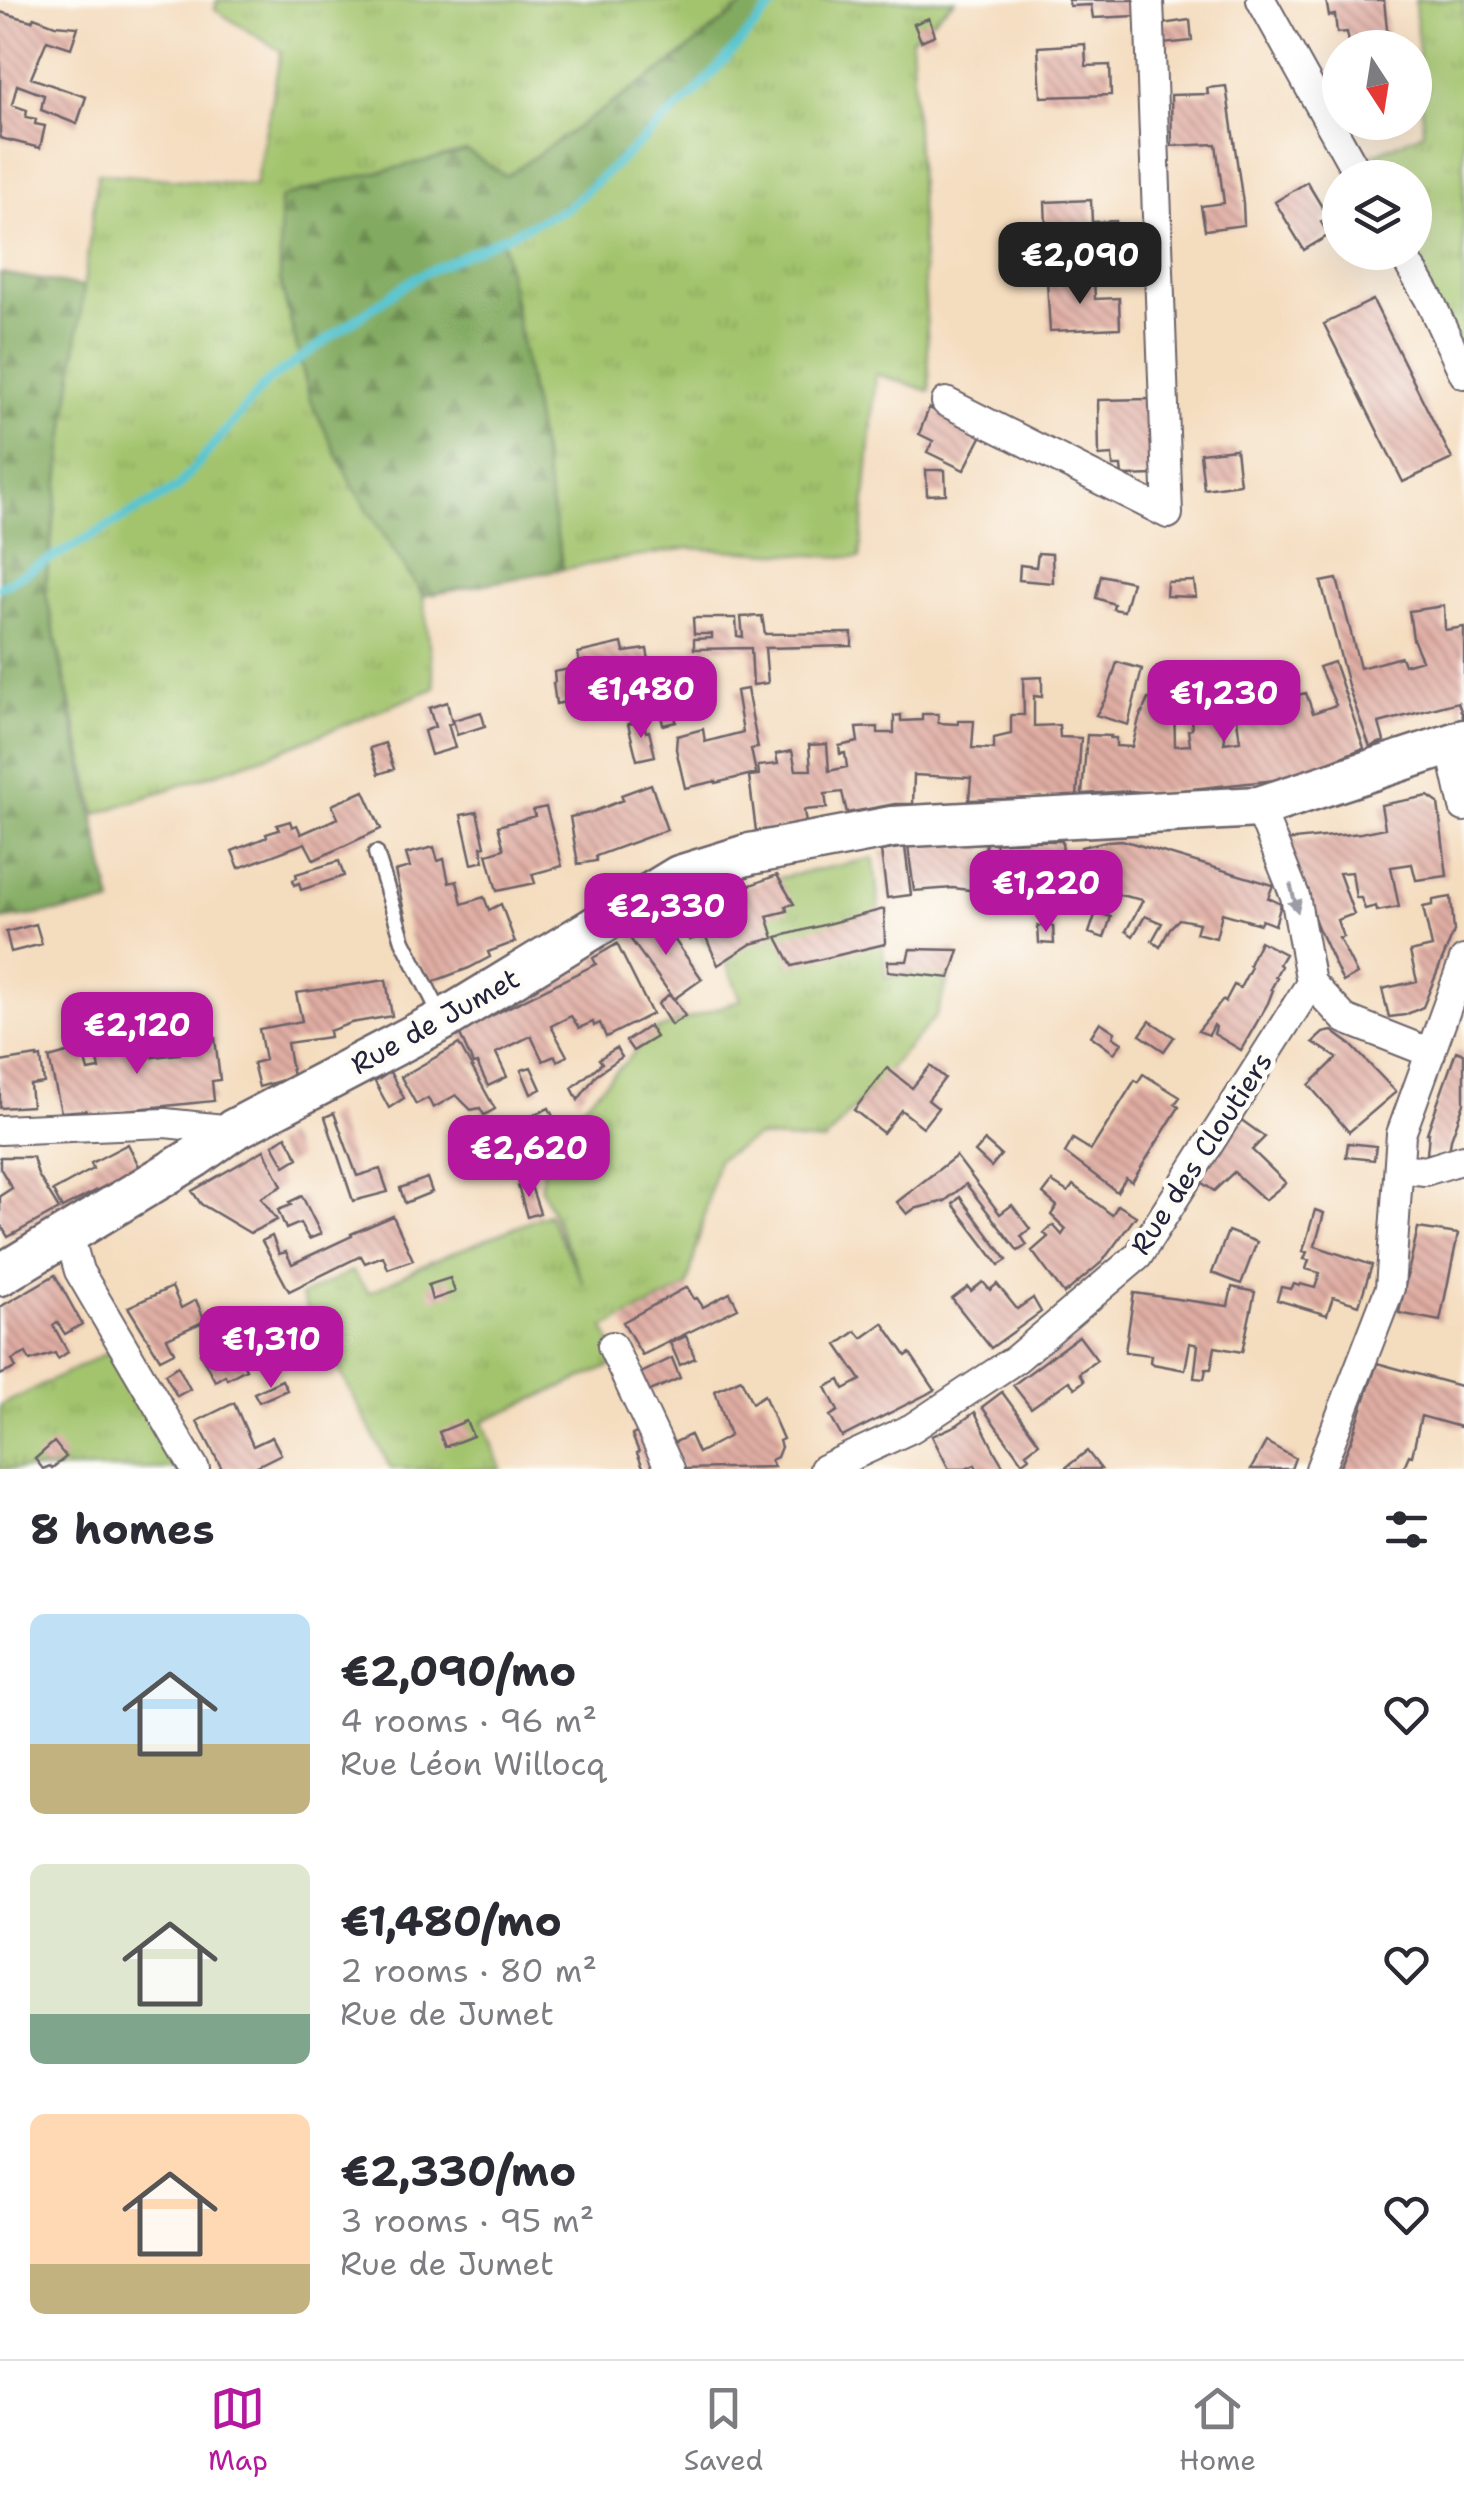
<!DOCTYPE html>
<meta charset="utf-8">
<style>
body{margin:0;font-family:"Shantell Sans",sans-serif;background:#f2f2f3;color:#2b2b33;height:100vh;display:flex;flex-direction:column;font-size:38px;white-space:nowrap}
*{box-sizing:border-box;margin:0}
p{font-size:32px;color:#7c7c81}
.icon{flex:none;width:55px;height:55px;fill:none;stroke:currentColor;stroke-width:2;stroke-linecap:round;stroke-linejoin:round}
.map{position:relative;height:1469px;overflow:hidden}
.drawer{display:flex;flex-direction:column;background:#fff;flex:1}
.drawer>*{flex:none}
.needle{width:65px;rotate:168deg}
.buttons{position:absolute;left:1322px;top:30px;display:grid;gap:20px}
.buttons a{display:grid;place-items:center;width:110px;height:110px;border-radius:50%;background:#fff;box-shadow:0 10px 40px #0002;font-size:50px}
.price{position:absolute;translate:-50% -85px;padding:0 22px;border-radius:20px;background:#b5179e;color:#fff;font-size:32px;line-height:65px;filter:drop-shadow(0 2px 5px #0008)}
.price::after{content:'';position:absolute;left:50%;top:60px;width:30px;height:22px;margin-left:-15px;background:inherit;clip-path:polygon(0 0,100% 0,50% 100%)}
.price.on{background:#222;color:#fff}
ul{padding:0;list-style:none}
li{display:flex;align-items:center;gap:30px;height:250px;padding:0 30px}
li span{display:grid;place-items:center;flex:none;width:280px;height:200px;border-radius:15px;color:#555}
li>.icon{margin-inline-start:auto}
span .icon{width:120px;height:120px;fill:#fffc;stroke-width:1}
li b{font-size:42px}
h2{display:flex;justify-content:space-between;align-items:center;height:120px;padding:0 30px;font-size:42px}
.tabs{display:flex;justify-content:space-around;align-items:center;height:140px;border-top:2px solid #e1e1e2;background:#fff;font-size:28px;color:#7c7c81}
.tabs a{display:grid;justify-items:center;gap:5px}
.tabs .on{color:#b5179e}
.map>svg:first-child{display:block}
.grass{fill:url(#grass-tufts);stroke:#627354;stroke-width:2.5}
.forest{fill:url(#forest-firs);stroke:#52664e;stroke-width:2.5}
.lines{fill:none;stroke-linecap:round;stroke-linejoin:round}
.stream{stroke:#58c5d0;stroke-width:9}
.building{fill:url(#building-back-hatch)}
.lane-casing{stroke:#6c6369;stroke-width:19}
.street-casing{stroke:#6c6369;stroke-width:32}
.secondary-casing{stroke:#6c6369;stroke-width:45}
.lane{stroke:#fff;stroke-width:14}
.street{stroke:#fff;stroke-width:28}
.secondary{stroke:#fff;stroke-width:40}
.oneway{fill:#9c9ca7}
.labels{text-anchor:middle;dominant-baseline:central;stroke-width:10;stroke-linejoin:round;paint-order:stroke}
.street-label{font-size:28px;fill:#22223b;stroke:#fdfcf7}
</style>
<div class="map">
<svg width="1464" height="1469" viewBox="0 0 1464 1469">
<defs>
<pattern id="grass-tufts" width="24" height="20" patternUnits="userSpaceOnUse" patternTransform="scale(2.5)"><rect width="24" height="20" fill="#a3c46d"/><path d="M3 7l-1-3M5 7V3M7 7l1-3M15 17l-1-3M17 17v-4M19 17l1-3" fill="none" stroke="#8ca85f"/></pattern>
<pattern id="forest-firs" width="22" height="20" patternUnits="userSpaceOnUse" patternTransform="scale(2.5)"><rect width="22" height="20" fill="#82aa60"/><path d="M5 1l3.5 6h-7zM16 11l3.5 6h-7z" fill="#6a8a50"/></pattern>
<pattern id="building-back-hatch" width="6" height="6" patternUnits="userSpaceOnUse" patternTransform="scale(2.5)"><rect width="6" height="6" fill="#e0ada3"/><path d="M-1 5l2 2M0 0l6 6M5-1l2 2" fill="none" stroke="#b58c86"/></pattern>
</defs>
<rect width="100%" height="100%" fill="#fdfcf7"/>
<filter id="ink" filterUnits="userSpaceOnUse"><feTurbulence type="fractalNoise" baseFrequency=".01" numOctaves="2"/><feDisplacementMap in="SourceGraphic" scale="20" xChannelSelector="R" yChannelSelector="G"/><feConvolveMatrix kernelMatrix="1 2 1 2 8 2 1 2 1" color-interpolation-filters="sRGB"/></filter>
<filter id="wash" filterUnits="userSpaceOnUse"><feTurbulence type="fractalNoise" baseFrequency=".0048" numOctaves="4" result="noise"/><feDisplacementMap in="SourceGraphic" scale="40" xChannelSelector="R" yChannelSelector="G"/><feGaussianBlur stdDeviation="2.25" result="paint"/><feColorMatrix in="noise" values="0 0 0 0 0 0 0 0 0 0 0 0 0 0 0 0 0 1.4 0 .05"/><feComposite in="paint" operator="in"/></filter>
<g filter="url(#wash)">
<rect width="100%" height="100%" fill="#f4dcbe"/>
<!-- grass -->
<path class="grass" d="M217,0h533l-80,64 -164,113 -40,-26 -66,17 -120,112 30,119 41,84 72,113 12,92 -160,65 -179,61 -51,-225 53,-416 157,13 26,-135 -66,-41z
M778,0h177l-44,39 19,352 -54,-17 -16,184 -172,-10 -125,21 -61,-331 65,-30 128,-115z
M1415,0h49v378l-49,-126v-74l-40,-1 -9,-19 57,-26z
M874,858l12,120 67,-12 -17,50 -112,126 -67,-5 -39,22 -31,128 -83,41 16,34 -137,59 18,48h-110l-90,-173 51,-25 17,22 61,-31 118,-48 36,70 -43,-96 4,-43 111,-115 85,-30 -16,-40 -48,-44 92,-36z
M109,1352l72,117h-181v-63z"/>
<!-- forest -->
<path class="forest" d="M750,0h28l-83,93 -128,115 -65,30 61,331 -140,27 -72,-113 -41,-84 -30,-119v-82l48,-14 139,-33 39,25 164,-112z
M0,273l84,14 -39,302 67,315 -112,16z"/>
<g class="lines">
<!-- stream -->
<path class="stream" d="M0,587l177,-99 90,-106 149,-105 151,-69 128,-115 83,-93"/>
</g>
<g id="blocks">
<!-- building -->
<path class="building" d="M1068,0h68l1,16 -44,2 -2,-13 -21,1z
M1326,0h58l5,48h-39l-3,-16 -10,1 -2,-18 -6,1z
M0,12l32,9 2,-4 21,8 23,2 -7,21 -24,-8 -16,38 55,19 -9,27 -36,-14 3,-15 -27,-10 -5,20 15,5 -1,7 10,2 -1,5 10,2 -5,22 -40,-10z
M929,18l6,17 -14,6 -7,-17z
M1190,20l2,21 -29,3 -2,-20z
M1085,44l1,22 24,-1 1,30 -70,2 -3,-50z
M1226,86l17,117 1,22 -39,5 -4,-24 23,-3 -8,-59 -44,2 -1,-51 37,-1 -1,-6z
M1307,182l21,35 -7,5 8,13 -25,15 -29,-48z
M1091,200l1,22 24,-1v29l-69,2 -2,-50z
M1094,278l1,21 24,-1 1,30 -70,3 -3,-50z
M1373,300l79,159 -49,23 -79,-158z
M1152,399l4,76 -34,1 -1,-10h-8l-1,-11 -13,1 -1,-56z
M929,408l53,27 -18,35 -37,-18 6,-11 -14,-7z
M1236,449l4,35 -36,5 -4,-36z
M926,470h19l1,24 -19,1z
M1038,553l14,1 1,29 -34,-3 1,-15 16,2z
M1101,575l31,7 -8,29 -11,-2 1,-5 -18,-6z
M1337,579l23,89 41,-11 3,8 18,-5 -9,-21 -4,-28 35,-5 1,24 19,-3v93l-6,-18 -79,21 5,18 -14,6 -21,-58 -28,-107z
M1194,581l2,16 -30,-1 1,-14z
M762,616l3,18 87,-1v13l-87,2 3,35 -15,2 -2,-37 -57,1v-10l18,-1v-4h-18l-1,-16h43l1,18 6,1 -2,-20z
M622,643l2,9 23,-3 5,30 3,4h29l2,20 -11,3 1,16 -13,3 -4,-20 -19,6 -3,-13 -3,3 -3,-7 -2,4 -3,1 -1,-3 -16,4 -2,-6 -21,5 -4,-19 -10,2 4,18 -20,4 -3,-21 2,-1 -1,-10 26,-5 -2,-14z
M1117,662l25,7 -14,56 -32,-10 10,-17z
M1334,662l30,86 -79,31 -131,14 -23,-2 -49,3 5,-59 24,1 -1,2h6v8l16,1 7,-28 9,-20 26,2 1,45 15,-1 -2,-15 4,-1 -3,-27h6v-6l14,-1v5l8,-1 3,23h2l3,16 -1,5 16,-2 -4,-29 39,-2 -4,-26 15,-3 3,16 17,-4 7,20 23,-8 -17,-38z
M1042,677v20l-8,-1v30l25,-1 1,12 21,1 -4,59 -108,3 2,-22 -57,-3 -1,29h-18l-48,9 -5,-21 -17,2 2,14 -23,2 2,14 -50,7 -7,-55 10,-1 -1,-9 20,-2 -2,-10 16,-3 4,19h15l-2,-25 18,-1 2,27 18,-4 -2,-14 -5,1 -1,-8 19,-4 -2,-14 22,-1v6h16v-17l7,-1v6l21,-1v-6h16v9l20,1v-3h16l-2,27 22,1v-11l17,-4v-19h13l-1,-37z
M747,689l11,59 -7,1 5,24 -40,10v-2l-31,7 -9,-39 1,-13 26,-7 2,13 38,-10 -7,-41z
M447,702l5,21 -4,1 7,24 -24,7 -7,-24 11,-4 -6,-19z
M481,712l4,14 -28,9 -4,-15z
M643,721l3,11 3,-1 6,25 -18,4 -9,-36z
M385,743l9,26 -15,5 -9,-26z
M651,784l16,46 -71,26v5l-18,3 -8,-47 20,-4 33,-13 -2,-5z
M364,791l17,38 -67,31 -9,-17 -66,25 -7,-17 35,-14 -1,-3 13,-4 -2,-5 13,-4 2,6 5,-2 4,9 37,-16 -6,-13z
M1428,796l10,7 9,73 -31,4 -4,-16 -21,3 8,40 -22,4 -1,-5 -11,3 -4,-11h-5l-4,-26 -13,1 15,41 -17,6 6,17 -4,1 18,36 -14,8 -25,-54 -34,-87 77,-8 24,-5 -4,-23z
M546,807l16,59 -30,8 3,9 -38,8 -10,-37 17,-5 -6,-23 37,-10 -2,-6z
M477,812l8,34 -4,1 3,14 -12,3 -11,-49z
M996,840l66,1 1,13h18v-7l26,-6 15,-1 151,45 -5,13 13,6 -6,21 -13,-5 -2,4 -38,-11 -6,25 -20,-5 3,-10 -20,-4 -9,9 -10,19 -8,-6 10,-18 -17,-7 -12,20 -7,-5 17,-31 -28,-6 -5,15 -9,-3 7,-17h-26l-1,7 -66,1v-17l-12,-1 -4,23 -16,-3 4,-21h6z
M986,842l-4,31 -5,18 -24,-3 -39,3 -6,-45z
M434,847l4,14 6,-2 5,24 8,-2 5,23 22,-7 5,13 12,-6 14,38 -27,10 2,5 -21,11 -42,16 -17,-46 -15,-67 15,-4 -4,-13z
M905,847l6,48 -24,3 -6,-47z
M339,861l5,15 -43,14 -2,-7 -5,2 -1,-5 4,-2 -1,-4z
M777,875l17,29 -8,2 1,5 -20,5 7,22 -23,6 -33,21 -13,-30 -15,5 -10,-28z
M1451,897l3,34 -31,76 -18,8 -16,2 -7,-28 35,-8 -7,-29 22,-5 -9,-40 10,-2v-5z
M884,909l1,35 -93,22 -15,-29z
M1096,912l15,5 -7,21 -15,-5z
M660,919l42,60 -28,20 -45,-62z
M36,924l6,20 -31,8 -5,-20z
M1038,926h15l1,18 -15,-1z
M1260,941l25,13 -6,10 2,2 -6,11 2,1 -6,11 2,1 -5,13 -27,47 -27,-16 2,-7 -2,-2 -5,10 -11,-4 25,-31 2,2 9,-17 6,3 11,-21 -2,-2z
M617,944l35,70 -46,23 -6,-14 -6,3 -1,-4 -14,6 -8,-12 -20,10 16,30 -10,5 -2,-5 -12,5 -12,-25 -35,17 11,24 -19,9 -11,-23 -4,1 -14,-32 137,-68 -3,-6z
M910,949l49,1 -9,28 -62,-7v-10h19z
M386,980l6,36 -41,7 -22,8 1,6 -43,6 6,34 -34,10 -6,-24 12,-3 -6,-31 43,-8 -6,-28z
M668,995l6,4 11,17 -14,9 -13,-21z
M1150,1021l24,16 -10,14 -24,-16z
M1100,1022l15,10 -2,5 9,6 -8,10 -23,-17z
M649,1026l7,11 -23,14 -7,-10z
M190,1029l8,10 17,-1 5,42 -8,1 2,20 -128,13v-4l-25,2 -12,-54 22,-6 -2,-4 9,-3 1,4h3l6,22 12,-2 -6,-27 14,-2 2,12 23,-3 -1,-7 19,-3 2,18 27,-3 -1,-22z
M1332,1031l19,14 45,47 -47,40 -40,-47 28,-27 -24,-16 10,-9z
M459,1044l36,65 -11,6 -4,-7 -9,2 -15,-15 -23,13 -5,-10 -12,6 -15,-27z
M616,1048l6,9 -25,17 -19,26 -6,-12 30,-25 -3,-4z
M1456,1051l8,3v49l-13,36 -2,14 -22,1 2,-21h-2z
M37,1056v2l4,-1 3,26 -14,2 2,21 -32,2v-46z
M930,1066l15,12 -17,22 10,8 -15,19 -22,-17 -18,23 -29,-23 33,-42 25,20z
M531,1067l10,22 -10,5 -10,-24z
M390,1072l14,26 -15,10 -14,-26z
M1143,1074l37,23 -5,7 4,3 -47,75 -6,-4 -9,14 -52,-39 8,-14 18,11 44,-70 3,2z
M549,1108l8,17 -30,39 -8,-16 18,-10 -10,-20z
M334,1113l23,63 23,-7 8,23 -35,9 -28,-84z
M1240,1119l25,18 -13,13 34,33 -21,17 -31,-28 -20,19 -15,-10z
M286,1136l12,22 -13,8 -12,-21z
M985,1141l16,14 -10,12 -16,-15z
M1348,1143l28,3 -2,14 -28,-3z
M128,1144l12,24 -78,40 -9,-17 40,-22 -2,-6z
M264,1150l18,36 -21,12 16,22 -27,13 -49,-29 -9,-13z
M956,1156l44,58 12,-9 18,24 -9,7 6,9 -9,6 -52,-67 -21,17 -31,8 -7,5 -10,-12z
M0,1157h33l5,18 21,34 -51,28 -8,-13v-28l12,-8 -12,-20z
M427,1178l5,14 -27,11 -5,-15z
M1052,1182l16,10 5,-7 39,30 6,-10 18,11 -34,46 -38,32 -32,-43 16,-14 -4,-4 9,-8 9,10 4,-6 -15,-14 6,-9 -14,-12z
M530,1183l10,30 -13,4 -9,-31z
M302,1196l19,38 -12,5 -9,-16 -14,6 -8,-19 13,-5 -2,-3z
M960,1197l47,63 -8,5 -46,-61z
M1315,1210l9,3 -9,33 57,19 -13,40 -26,-8 -6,18 -50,-15 4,-13 10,2 3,-5 5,2 1,-2 15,4 5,-15 -14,-4 3,-9 -5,-1 3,-7 -4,-1z
M393,1216l20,44 -25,9 -5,-13 -18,7 -4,-7 -72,35 -27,-50 10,-5 7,18 7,-2 6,12 60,-28 -1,-2z
M1418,1228l40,6 -18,87 -41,-8z
M1228,1231l29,11 -16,42 -29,-11z
M55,1275l27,49 -17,10 -8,-12 -4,3 15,27 -10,7 -3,-6 -25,8 -4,-8 -14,7 4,8 -16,7v-68z
M450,1278l5,14 -23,8 -4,-15z
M983,1282l7,8 7,-6 20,25 16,-11 8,14 -50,36 -39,-49 16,-12 3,4z
M172,1287l9,21 15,-8 9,21 -38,17 7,14 -14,7 -32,-52z
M687,1287l7,12 3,-1 6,9 27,-14 8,15 -96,47 -19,-33z
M1232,1287l23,5 -13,60 -27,-5 -4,22h-5l-2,10 -10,-1 4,-33 -8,-2 -5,27 -32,-6 -3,-2 1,-7 -26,-3 9,-59 94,13z
M883,1323l23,33 4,-3 25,37 -93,47 -12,-21 8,-5 -12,-24 14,-7 4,9 17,-9 -24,-35 19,-14 6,7z
M686,1336l9,22 -15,7 -10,-22z
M1079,1336l18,24 -18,13 5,8 -9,7 -6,-7 -38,27 -18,-23z
M232,1343l14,26 -19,10 -2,-4 -10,6 -15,-28 11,-5 3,5z
M672,1358l8,20 -34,15 -9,-18z
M1377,1363l87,24v41l-43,-12 -9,40 -3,-1 -6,14h-64l13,-31z
M178,1366l12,23 -13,7 -12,-22z
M741,1379l11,24 12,-8 19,44 -4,2 2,6 -4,10 -6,3 3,7 -93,2 -12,-24 21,-10 8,18 32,-17 -15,-45z
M282,1380l5,10 -28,12 -5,-9z
M1002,1392l37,51 -13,10 3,4 -7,5 -40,-55z
M234,1403l19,43 19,-9 9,17 -30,15h-29l-25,-48z
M975,1412l21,42 9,15h-28l-2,-4 -9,4h-17l-17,-33 25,-11z
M466,1421l7,15 -28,11 -6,-15z
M649,1427l20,42h-25l-7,-16 2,-1 -7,-17z
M54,1442l12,15 -14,11 -2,-2 -7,3 -8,-10z
M1266,1442l29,16 -4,11h-40z
M1087,1451l14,18h-37z"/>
</g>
</g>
<g filter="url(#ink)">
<use href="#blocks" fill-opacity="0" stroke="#6c6369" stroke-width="2.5"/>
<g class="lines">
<defs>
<path id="lane" d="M376,853l27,88 40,78"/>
<path id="street" d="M1261,0l99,178
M1402,252l27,47 35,75
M946,402l222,112 -19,-514
M1450,744l14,63
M1259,807l36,89 16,87 34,36 86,34
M0,1130l165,-7 68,7
M1399,1168l26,3 39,-12
M69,1235l10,36 116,198
M612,1346l58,123
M824,1469l88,-41 104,-69 122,-103 173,-273
M1320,1469l70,-181 11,-154 63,-174"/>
<path id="secondary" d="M0,1275l195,-118 38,-27 210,-110 236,-144 71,-22 142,-27 367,-20 205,-67"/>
</defs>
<!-- lane casing -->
<use href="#lane" class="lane-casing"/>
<!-- street casing -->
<use href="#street" class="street-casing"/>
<!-- secondary casing -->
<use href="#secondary" class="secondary-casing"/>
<!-- lane -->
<use href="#lane" class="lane"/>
<!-- street -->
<use href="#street" class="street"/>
<!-- secondary -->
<use href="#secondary" class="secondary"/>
</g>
<!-- one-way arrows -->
<defs><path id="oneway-solid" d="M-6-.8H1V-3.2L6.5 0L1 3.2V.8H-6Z" transform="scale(2.5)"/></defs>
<use class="oneway" href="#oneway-solid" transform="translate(1294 898) rotate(75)"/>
</g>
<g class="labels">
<!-- street labels -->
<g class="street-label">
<text transform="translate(435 1021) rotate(-29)">Rue de Jumet</text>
<text transform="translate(1201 1153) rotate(-57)">Rue des Cloutiers</text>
</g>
</g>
</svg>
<div class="buttons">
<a><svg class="needle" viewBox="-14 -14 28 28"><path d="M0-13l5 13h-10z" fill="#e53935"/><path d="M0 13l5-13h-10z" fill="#7c7c81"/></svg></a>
<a><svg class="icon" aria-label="layers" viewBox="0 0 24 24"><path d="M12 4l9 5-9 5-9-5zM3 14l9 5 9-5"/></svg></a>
</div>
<b class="price on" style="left:1080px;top:307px">€2,090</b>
<b class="price" style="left:641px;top:741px">€1,480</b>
<b class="price" style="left:1224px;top:745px">€1,230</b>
<b class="price" style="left:1046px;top:935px">€1,220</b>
<b class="price" style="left:666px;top:958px">€2,330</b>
<b class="price" style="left:137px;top:1077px">€2,120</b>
<b class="price" style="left:529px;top:1200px">€2,620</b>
<b class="price" style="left:271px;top:1391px">€1,310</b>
</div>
<section class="drawer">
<h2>8 homes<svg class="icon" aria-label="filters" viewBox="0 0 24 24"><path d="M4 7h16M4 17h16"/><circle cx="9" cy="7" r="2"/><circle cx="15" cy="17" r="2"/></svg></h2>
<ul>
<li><span style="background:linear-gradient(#bfe0f5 65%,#c2b280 0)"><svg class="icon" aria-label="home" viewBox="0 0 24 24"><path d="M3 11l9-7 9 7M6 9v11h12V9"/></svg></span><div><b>€2,090/mo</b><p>4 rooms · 96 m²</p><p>Rue Léon Willocq</p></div><svg class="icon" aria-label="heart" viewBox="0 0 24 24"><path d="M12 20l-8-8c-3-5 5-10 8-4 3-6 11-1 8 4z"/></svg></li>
<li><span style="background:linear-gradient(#dfe7d0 75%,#7fa58c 0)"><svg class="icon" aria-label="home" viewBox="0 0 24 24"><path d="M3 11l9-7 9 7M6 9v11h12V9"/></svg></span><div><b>€1,480/mo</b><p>2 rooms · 80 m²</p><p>Rue de Jumet</p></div><svg class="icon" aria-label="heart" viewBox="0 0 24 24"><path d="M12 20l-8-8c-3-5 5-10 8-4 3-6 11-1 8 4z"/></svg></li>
<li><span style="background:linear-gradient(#ffd9b3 75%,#c2b280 0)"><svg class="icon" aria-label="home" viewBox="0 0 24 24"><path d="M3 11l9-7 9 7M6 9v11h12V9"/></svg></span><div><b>€2,330/mo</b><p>3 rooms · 95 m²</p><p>Rue de Jumet</p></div><svg class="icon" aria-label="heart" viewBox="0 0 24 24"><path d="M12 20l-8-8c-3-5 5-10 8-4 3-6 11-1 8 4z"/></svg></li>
</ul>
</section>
<nav class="tabs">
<a class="on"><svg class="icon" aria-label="map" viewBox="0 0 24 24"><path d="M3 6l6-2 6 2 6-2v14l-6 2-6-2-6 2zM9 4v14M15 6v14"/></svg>Map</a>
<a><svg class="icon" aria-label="saved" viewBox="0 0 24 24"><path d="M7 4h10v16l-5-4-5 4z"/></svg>Saved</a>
<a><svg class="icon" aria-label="home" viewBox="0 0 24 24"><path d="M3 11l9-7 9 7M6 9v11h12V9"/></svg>Home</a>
</nav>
